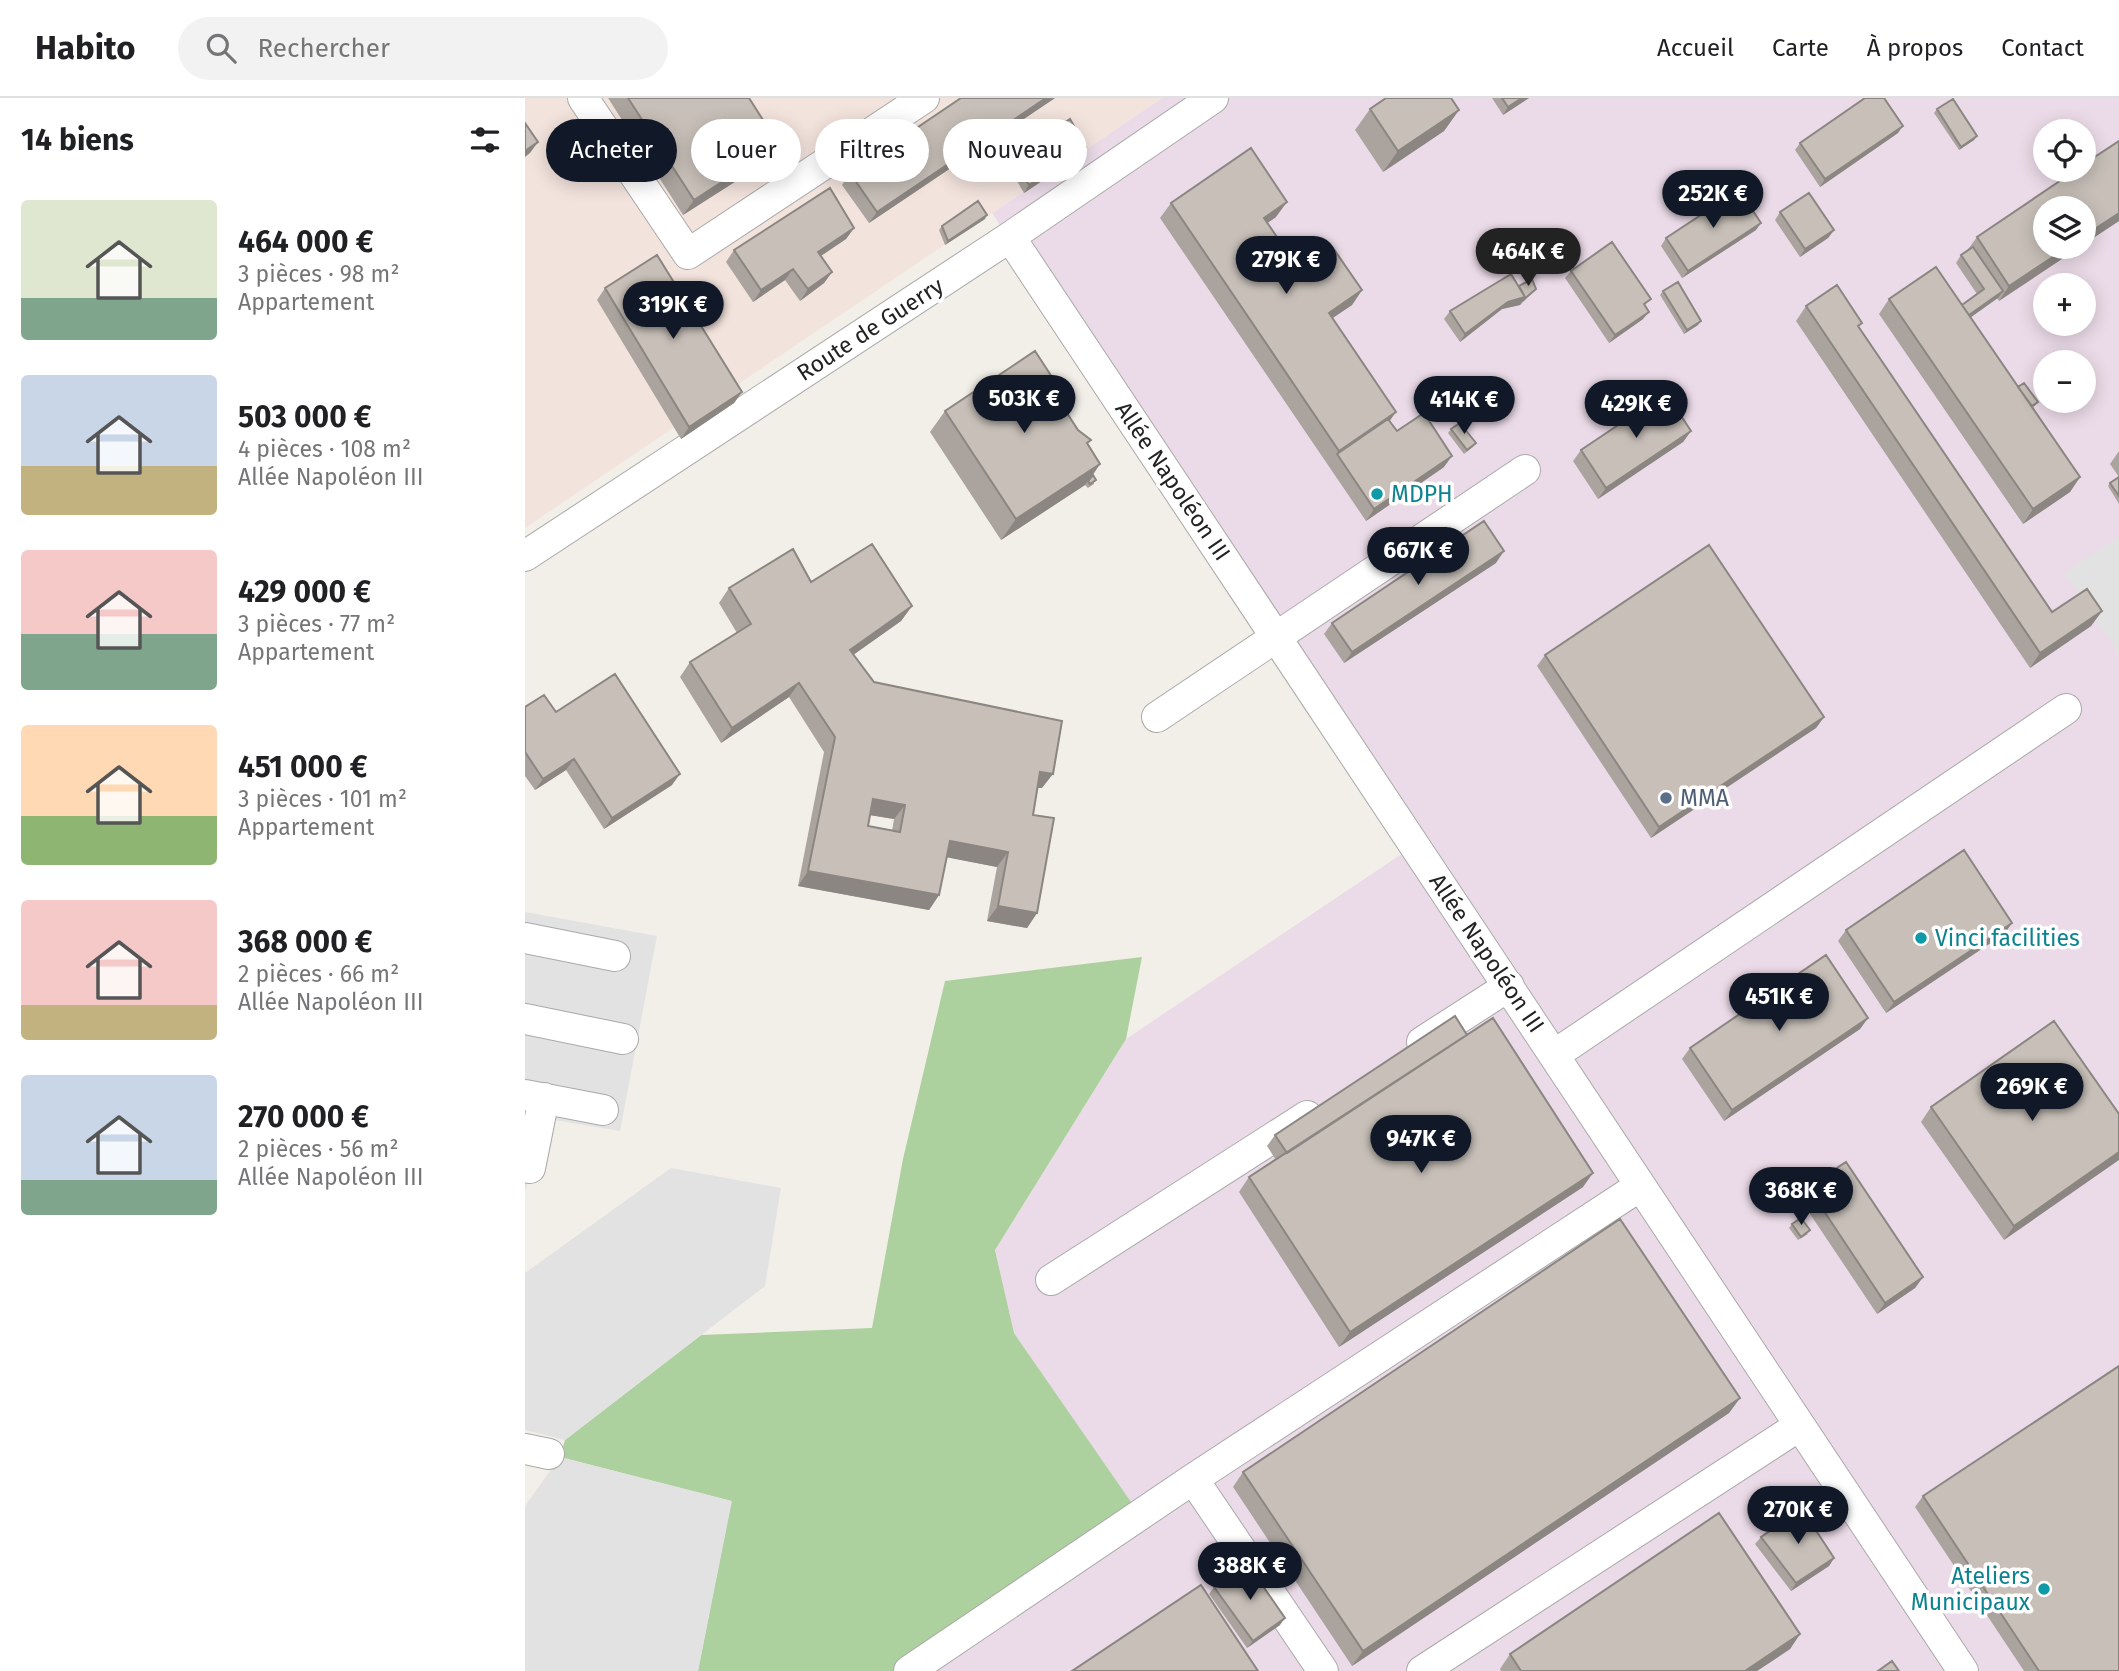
<!DOCTYPE html>
<html lang="fr">
<meta charset="utf-8">
<style>
body{margin:0;font-family:"Fira Sans",sans-serif;background:#f2f2f2;color:#202124;height:100vh;display:flex;flex-direction:column;font-size:26px;white-space:nowrap}
*{box-sizing:border-box;margin:0}
p{font-size:23px;color:#757577}
.icon{flex:none;width:38px;height:38px;fill:none;stroke:currentColor;stroke-width:2;stroke-linecap:round;stroke-linejoin:round}
.map{position:relative;flex:1;overflow:hidden}
.panel{display:flex;flex-direction:column;background:#fff;width:525px}
.panel>*{flex:none}
.hud{position:absolute;left:21px;top:21px;width:665px;height:63px;display:flex;gap:14px}
.buttons{position:absolute;left:1508px;top:21px;display:grid;gap:14px}
.buttons a{display:grid;place-items:center;width:63px;height:63px;border-radius:50%;background:#fff;box-shadow:0 4px 18px #0003;font-size:35px}
.price{position:absolute;translate:-50% -60px;padding:0 16px;border-radius:24px;background:#111827;color:#fff;font-size:23px;line-height:46px;filter:drop-shadow(0 2px 4px #0008)}
.price::after{content:'';position:absolute;left:50%;top:42px;width:21px;height:16px;margin-left:-10px;background:inherit;clip-path:polygon(0 0,100% 0,50% 100%)}
.price.selected{background:#222;color:#fff}
ul{padding:0;list-style:none}
li{display:flex;align-items:center;gap:21px;height:175px;padding:0 21px}
li span{display:grid;place-items:center;flex:none;width:196px;height:140px;border-radius:7px;color:#555}
li>.icon{margin-inline-start:auto}
span .icon{width:84px;height:84px;fill:#fffc;stroke-width:1}
li b{font-size:30px}
h2{display:flex;justify-content:space-between;align-items:center;height:84px;padding:0 21px;font-size:30px}
.tag{padding:0 24px;border-radius:32px;background:#fff;box-shadow:0 4px 18px #0003;font-size:24px;line-height:63px}
.tag.selected{background:#111827;color:#fff}
header{display:flex;align-items:center;gap:42px;box-sizing:border-box;height:98px;padding:0 35px;background:#fff;border-bottom:2px solid #e0e0e0}
header strong{font-size:33px}
nav{display:flex;gap:38px;margin-inline-start:auto;font-size:24px}
.search{width:490px;height:63px;background:#f2f2f2;display:flex;align-items:center;gap:18px;box-sizing:border-box;padding:0 24px;border-radius:38px;color:#757577;font-size:26px}
main{display:flex;flex:1;min-height:0}
.map>svg:first-child{display:block}
.industrial{fill:#ebdbe8;fill-rule:evenodd}
.military{fill:#f3e3dd}
.forest{fill:#add19e}
.parking{fill:#e2e2e2}
.lines{fill:none;stroke-linecap:round;stroke-linejoin:round}
.minor-casing{stroke:#a9a9a9;stroke-width:32}
.minor{stroke:#fff;stroke-width:30}
.wall{fill:#aba49e;fill-rule:evenodd}
.shaded-wall{fill:#8b8681}
.building{fill:#c7bfb8;stroke:#8b8681;stroke-width:2;fill-rule:evenodd}
.culture-dot{fill:#0f9aa8;stroke:#fff;stroke-width:2.5}
.service-dot{fill:#5c6f8a;stroke:#fff;stroke-width:2.5}
.labels{text-anchor:middle;dominant-baseline:central;stroke-width:7;stroke-linejoin:round;paint-order:stroke}
.street-label{font-size:23px;fill:#222;stroke:#fff}
.culture-label{font-size:23px;fill:#0d838f;stroke:#fff;text-anchor:start}
.service-label{font-size:23px;fill:#4e5e75;stroke:#fff;text-anchor:start}
</style>
<header>
<strong>Habito</strong>
<div class="search"><svg class="icon" aria-label="search" viewBox="0 0 24 24"><circle cx="10" cy="10" r="6"/><path d="M15 15l6 6"/></svg>Rechercher</div>
<nav><a>Accueil</a><a>Carte</a><a>À propos</a><a>Contact</a></nav>
</header>
<main>
<section class="panel">
<h2>14 biens<svg class="icon" aria-label="filters" viewBox="0 0 24 24"><path d="M4 7h16M4 17h16"/><circle cx="9" cy="7" r="2"/><circle cx="15" cy="17" r="2"/></svg></h2>
<ul>
<li><span style="background:linear-gradient(#dfe7d0 70%,#7fa58c 0)"><svg class="icon" aria-label="home" viewBox="0 0 24 24"><path d="M3 11l9-7 9 7M6 9v11h12V9"/></svg></span><div><b>464 000 €</b><p>3 pièces · 98 m²</p><p>Appartement</p></div></li>
<li><span style="background:linear-gradient(#c9d6e8 65%,#c2b280 0)"><svg class="icon" aria-label="home" viewBox="0 0 24 24"><path d="M3 11l9-7 9 7M6 9v11h12V9"/></svg></span><div><b>503 000 €</b><p>4 pièces · 108 m²</p><p>Allée Napoléon III</p></div></li>
<li><span style="background:linear-gradient(#f6c9c9 60%,#7fa58c 0)"><svg class="icon" aria-label="home" viewBox="0 0 24 24"><path d="M3 11l9-7 9 7M6 9v11h12V9"/></svg></span><div><b>429 000 €</b><p>3 pièces · 77 m²</p><p>Appartement</p></div></li>
<li><span style="background:linear-gradient(#ffd9b3 65%,#8fb573 0)"><svg class="icon" aria-label="home" viewBox="0 0 24 24"><path d="M3 11l9-7 9 7M6 9v11h12V9"/></svg></span><div><b>451 000 €</b><p>3 pièces · 101 m²</p><p>Appartement</p></div></li>
<li><span style="background:linear-gradient(#f6c9c9 75%,#c2b280 0)"><svg class="icon" aria-label="home" viewBox="0 0 24 24"><path d="M3 11l9-7 9 7M6 9v11h12V9"/></svg></span><div><b>368 000 €</b><p>2 pièces · 66 m²</p><p>Allée Napoléon III</p></div></li>
<li><span style="background:linear-gradient(#c9d6e8 75%,#7fa58c 0)"><svg class="icon" aria-label="home" viewBox="0 0 24 24"><path d="M3 11l9-7 9 7M6 9v11h12V9"/></svg></span><div><b>270 000 €</b><p>2 pièces · 56 m²</p><p>Allée Napoléon III</p></div></li>
</ul>
</section>
<div class="map">
<svg width="1594" height="1573" viewBox="0 0 1594 1573">
<rect width="100%" height="100%" fill="#f2efe9"/>
<!-- industrial -->
<path class="industrial" d="M637,0h957v1573h-1210l230,-156 -125,-182 -19,-83 131,-211 289,-194 -423,-632zM1521,33h38v39h-38zM1521,110h38v39h-38zM1521,187h38v39h-38zM1521,264h38v39h-38z"/>
<!-- military -->
<path class="military" d="M0,0h637l-637,430z"/>
<!-- forest -->
<path class="forest" d="M617,859l-16,82 -131,211 19,83 126,182 -231,156h-211l33,-170 -171,-44 5,-17 136,-105 171,-7 31,-169 42,-178z"/>
<!-- parking -->
<path class="parking" d="M1594,438v118l-55,-81z
M0,814l132,24 -37,195 -72,-12 -23,72z
M146,1070l110,20 -16,98 -200,154 -40,-10v-157z
M35,1359l172,44 -34,170h-173v-165z"/>
<g class="lines">
<defs>
<path id="minor" d="M58,0l105,156 236,-156
M485,139l953,1434
M0,458l485,-319 203,-139
M632,619l368,-247
M0,840l90,18
M0,921l98,20
M897,944l87,-56
M1029,957l512,-346
M0,997l78,15
M0,1069l5,1 14,-70
M526,1182l256,-164
M0,1351l24,5
M668,1381l130,192
M384,1573l284,-192 447,-293
M897,1573l377,-245"/>
</defs>
<!-- minor casing -->
<use href="#minor" class="minor-casing"/>
<!-- minor -->
<use href="#minor" class="minor"/>
</g>
<!-- wall -->
<path class="wall" d="M83,0h141l20,62 -86,55z
M436,0h94l-186,125 -27,-38 8,-12z
M967,0h37l-26,17z
M845,11l89,1 -15,21 -61,41 -28,-42z
M1412,11l37,31 -15,10 -25,-37z
M1373,35l-78,54 -25,-37 5,-7z
M1594,43v80l-35,23v-36l-38,39 -47,54 -2,-3 -26,19 47,70 20,15 -5,6 47,69 -10,15 -47,32 -144,-210 10,-15 73,6 15,-11 -21,-31 5,-8 5,-3 11,-15z
M556,57l-57,38 -16,-27 6,-8z
M646,105l105,14 -9,6 33,48 62,19 -10,15 -20,13 58,103 7,10 47,36 -78,54 -206,-303z
M1255,114l54,18 -6,8 -28,19 -25,-37z
M460,121l-40,26 -6,-15 3,-4z
M329,130l-8,11 -25,17 11,16 -8,11 -24,18 -15,-21 -32,22 -27,-40 8,-12z
M1231,132l-74,48 -21,-32 5,-8z
M1046,173l75,36 -3,12 -34,24 -44,-65z
M994,188l17,3 -16,16 -18,4 -42,33 -16,-23 6,-8z
M80,190l137,104 -8,11 -53,36 -84,-139z
M1138,193l35,34 -14,9 -24,-39z
M1281,208l53,21 193,285 50,-1 -11,15 -61,42 -234,-347z
M544,305l-4,7 35,54 -7,11 1,9 -6,4 -3,-3 -84,55 -71,-108 15,-21z
M926,331l25,14 -3,4 -9,7 -16,-21z
M1166,333l-8,11 -85,57 -25,-38 8,-11z
M1594,353v53l-11,-18 2,-3 9,-6 -9,-13z
M971,465l-152,100 -20,-29 8,-11z
M286,484l101,24 -11,15 -48,34 21,27 168,106h-5l-4,27 4,98 -10,15 -40,-7 10,-54 -50,-10 -8,38 -10,15 -131,-24 26,-134 -35,-55 -68,46 -41,-66 10,-15 47,-29 -18,-30 10,-15zM345,717l24,4 -2,12 -24,-5z
M1020,557l279,62 -8,11 -165,110 -114,-172z
M0,609l31,5 116,73 -68,44 -38,-59 -31,20 -10,-14z
M1487,825l-8,11 -118,79 -48,-72 8,-11z
M1343,920l-8,11 -136,92 -42,-62 8,-11z
M942,937l116,152 -244,160 -100,-155 10,-15 27,-17 -9,-14 8,-11z
M1406,1009l188,7 -115,126 -83,-118z
M1283,1089l115,90 -8,11 -38,26 -77,-115z
M1267,1126l16,10 -10,6 -9,-12z
M1215,1300l-11,15 -377,253 -119,-179 10,-15z
M1398,1398l196,175h-95l-109,-164z
M1236,1439l73,21 -5,8 -38,25 -36,-47z
M689,1489l66,38 -33,23 -38,-54z
M1275,1536l-10,15 -33,22h-256l-1,-2 10,-15z"/>
<!-- shaded-wall -->
<path class="shaded-wall" d="M521,0h9l-186,125 8,-11z
M997,0h7l-26,17 5,-8z
M934,12l-15,21 -61,41 15,-21z
M1378,28l-5,7 -78,54 5,-8z
M1452,38l-3,4 -15,10 2,-3z
M13,44l-8,11 -5,4v-6z
M254,47l-10,15 -86,55 11,-15z
M561,49l-5,8 -57,38 5,-8z
M762,104l-11,15 -23,16 11,-15z
M1594,115v8l-35,23v-8z
M462,117l-2,4 -40,26 3,-4z
M1236,125l-5,7 -74,48 6,-7z
M329,130l-8,11 -36,24 8,-11z
M1309,132l-6,8 -28,19 5,-8z
M1543,149h12l-81,54 10,-15z
M268,171l-8,11 -32,22 8,-12z
M307,174l-8,11 -24,18 8,-12z
M837,192l-10,15 -34,23 11,-15z
M1478,193l-5,7 -41,29 5,-8z
M1000,199l-5,8 -18,4 -42,33 5,-8 43,-32z
M1124,214l-6,7 -34,24 6,-8z
M1176,223l-3,4 -14,9 3,-4z
M217,294l-8,11 -53,36 8,-12z
M871,314l-10,14 -49,28 2,-3z
M1166,333l-8,11 -85,57 8,-11z
M927,358l-8,11 -78,54 8,-12z
M575,366l-15,21 -84,55 15,-21z
M1555,379l-10,15 -47,32 10,-15z
M979,453l-8,12 -152,100 8,-11z
M387,508l-11,15 -62,44 11,-15z
M1577,513l-11,15 -61,42 10,-15z
M274,585l-10,14 -68,46 11,-15z
M1299,619l-8,11 -165,110 8,-11z
M49,661l-8,11 -31,20 8,-11z
M515,674l13,2 -11,14 -12,-1z
M155,676l-8,11 -68,44 8,-11z
M348,701l32,6 -11,14 -31,-5z
M425,743l58,11 -11,15 -57,-11z
M283,773l131,24 -10,15 -131,-24z
M473,808l39,7 -10,15 -40,-7z
M1487,825l-8,11 -118,79 8,-11z
M1343,920l-8,11 -136,92 8,-11z
M1594,1054v8l-115,80 10,-14z
M1068,1075l-10,14 -244,160 11,-15z
M1398,1179l-8,11 -38,26 8,-11z
M1215,1300l-11,15 -377,253 11,-15z
M1309,1460l-5,8 -38,25 5,-8z
M760,1520l-5,7 -33,23 6,-7z
M1275,1536l-10,15 -33,22h-12z"/>
<!-- building -->
<path class="building" d="M103,0h121l30,47 -85,55z
M436,0h85l-169,114 -27,-39z
M861,0h65l8,12 -61,41 -28,-42z
M977,0h20l-14,9z
M1340,0h19l19,28 -78,53 -25,-36z
M1428,1l24,37 -16,11 -24,-38z
M545,21l16,28 -57,38 -15,-27z
M0,25l13,19 -13,9z
M1594,43v72l-35,23v-28h-38v39h22l-59,39 -32,-49 99,-67h8v-6z
M726,50l36,54 -23,16 36,53 33,-23 29,42 -33,23 67,99 -57,39 -168,-248z
M305,90l24,40 -36,24 14,20 -24,17 -15,-20 -32,21 -27,-40z
M1214,92l22,33 -73,48 -22,-33z
M1284,95l25,37 -29,19 -25,-37z
M453,103l9,14 -39,26 -6,-15z
M1087,144l39,57 -7,5 5,8 -34,23 -44,-64z
M1448,149l30,44 -34,24 -7,-10 22,-16 -23,-34z
M132,157l85,137 -53,35 -84,-139z
M1411,169l144,210 -47,32 -144,-210z
M986,176l14,23 -17,5 -43,32 -15,-23z
M1007,181l4,10 -14,12 3,-4 -6,-11z
M1153,184l23,39 -14,9 -24,-39z
M1312,187l25,38 -4,3 194,286 35,-23 15,22 -62,42 -234,-347z
M510,253l34,52 -6,4 15,23 13,10 -4,3 13,21 -84,55 -71,-108z
M1499,285l14,19 -6,4 -14,-19z
M1141,295l25,38 -85,57 -25,-38z
M899,315l28,43 -78,53 -37,-55 51,-35 9,12z
M935,325l16,20 -9,7 -16,-21z
M568,377l3,5 -6,4 -2,-3z
M1594,379v19l-9,-13z
M959,423l20,30 -152,101 -20,-29z
M347,446l40,62 -62,44 24,32 188,39 -9,53 -13,-2 -7,43 21,3 -17,95 -39,-7 10,-54 -58,-11 -11,54 -131,-24 27,-134 -36,-54 -67,45 -42,-66 61,-38 -22,-36 64,-39 18,33zM348,701l32,6 -5,27 -32,-6z
M1184,447l115,172 -165,110 -114,-172z
M90,576l65,100 -68,44 -38,-59 -31,20 -18,-27v-45l19,-12 12,17z
M1439,752l48,73 -118,79 -48,-72z
M1301,857l42,63 -136,92 -42,-62z
M930,918l12,19 -180,118 -12,-18z
M968,920l100,155 -243,159 -101,-155z
M1529,923l65,93v38l-105,74 -83,-119z
M1321,1064l77,115 -38,26 -77,-116z
M1276,1120l9,12 -9,7 -9,-13z
M1095,1121l120,179 -377,253 -120,-179z
M1594,1268v305h-80l-116,-175z
M1277,1411l32,49 -38,25 -35,-46z
M1194,1415l81,121 -55,37h-224l-11,-17z
M722,1465l38,55 -32,23 -39,-54z
M676,1487l57,86h-186z
M1367,1563l7,10h-21z"/>
<!-- markers -->
<g class="culture-dot">
<circle cx="852" cy="396" r="7"/>
<circle cx="1396" cy="840" r="7"/>
<circle cx="1519" cy="1491" r="7"/>
</g>
<circle class="service-dot" cx="1141" cy="700" r="7"/>
<g class="labels">
<!-- street labels -->
<g class="street-label">
<text transform="translate(345 231) rotate(-33)">Route de Guerry</text>
<text transform="translate(648 383) rotate(56)">Allée Napoléon III</text>
<text transform="translate(962 855) rotate(56)">Allée Napoléon III</text>
</g>
<!-- culture labels -->
<g class="culture-label">
<text x="866" y="396">MDPH</text>
<text x="1410" y="840">Vinci facilities</text>
<text x="1505" y="1478" text-anchor="end">Ateliers<tspan x="1505" dy="26">Municipaux</tspan></text>
</g>
<!-- service labels -->
<g class="service-label">
<text x="1155" y="700">MMA</text>
</g>
</g>
</svg>
<div class="buttons">
<a><svg class="icon" aria-label="locate" viewBox="0 0 24 24"><circle cx="12" cy="12" r="6"/><path d="M12 2v4M12 18v4M2 12h4M18 12h4"/></svg></a>
<a><svg class="icon" aria-label="layers" viewBox="0 0 24 24"><path d="M12 4l9 5-9 5-9-5zM3 14l9 5 9-5"/></svg></a>
<a>+</a>
<a>−</a>
</div>
<b class="price" style="left:1188px;top:132px">252K €</b>
<b class="price selected" style="left:1003px;top:190px">464K €</b>
<b class="price" style="left:761px;top:198px">279K €</b>
<b class="price" style="left:148px;top:243px">319K €</b>
<b class="price" style="left:499px;top:337px">503K €</b>
<b class="price" style="left:939px;top:338px">414K €</b>
<b class="price" style="left:1111px;top:342px">429K €</b>
<b class="price" style="left:893px;top:489px">667K €</b>
<b class="price" style="left:1254px;top:935px">451K €</b>
<b class="price" style="left:1507px;top:1025px">269K €</b>
<b class="price" style="left:896px;top:1077px">947K €</b>
<b class="price" style="left:1276px;top:1129px">368K €</b>
<b class="price" style="left:1273px;top:1448px">270K €</b>
<b class="price" style="left:725px;top:1504px">388K €</b>
<div class="hud">
<a class="tag selected">Acheter</a>
<a class="tag">Louer</a>
<a class="tag">Filtres</a>
<a class="tag">Nouveau</a>
</div>
</div>
</main>
